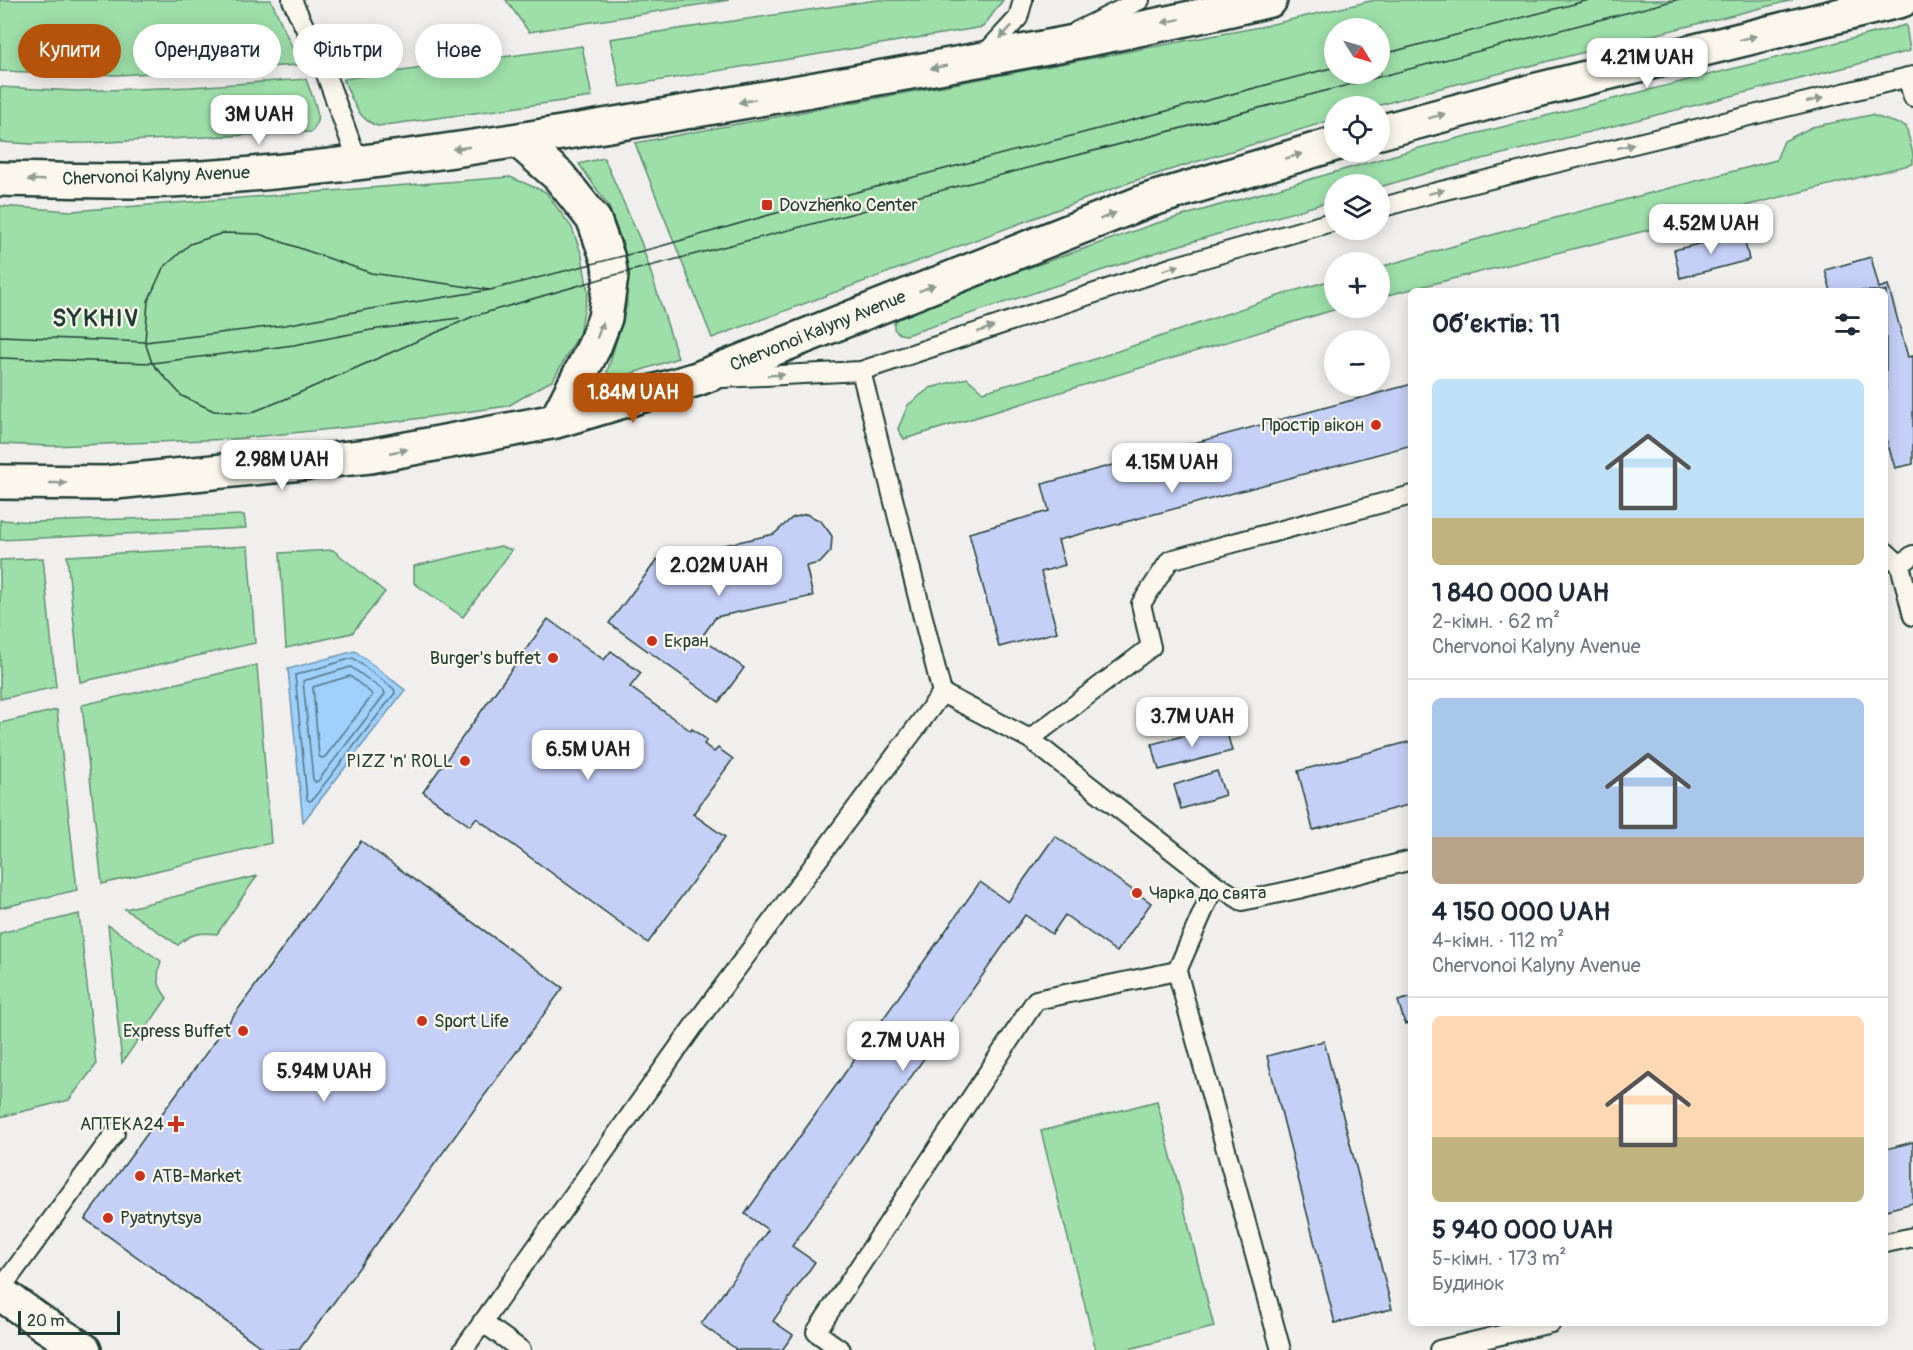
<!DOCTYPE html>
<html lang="uk">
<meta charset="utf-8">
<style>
body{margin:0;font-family:Pangolin,sans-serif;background:#f6f6f7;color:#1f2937;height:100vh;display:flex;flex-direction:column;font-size:22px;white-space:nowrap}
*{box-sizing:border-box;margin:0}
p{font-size:20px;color:#747a83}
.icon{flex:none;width:33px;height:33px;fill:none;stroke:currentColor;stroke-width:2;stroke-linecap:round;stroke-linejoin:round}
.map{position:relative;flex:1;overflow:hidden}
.details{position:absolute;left:1408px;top:288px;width:480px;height:1038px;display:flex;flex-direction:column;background:#fff;border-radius:9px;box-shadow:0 3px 15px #0003}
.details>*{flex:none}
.hud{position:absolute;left:18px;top:24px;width:570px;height:54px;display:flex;gap:12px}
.needle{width:39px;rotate:127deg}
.buttons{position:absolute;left:1324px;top:18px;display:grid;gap:12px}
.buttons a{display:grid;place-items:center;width:66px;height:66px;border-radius:50%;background:#fff;box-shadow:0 3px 15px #0003;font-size:30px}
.scale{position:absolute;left:18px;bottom:15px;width:102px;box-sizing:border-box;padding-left:6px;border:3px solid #1f3d34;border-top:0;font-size:16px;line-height:21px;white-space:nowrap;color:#1f3d34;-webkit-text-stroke:4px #fbf7ec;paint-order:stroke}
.price{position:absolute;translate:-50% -51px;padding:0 14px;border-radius:12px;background:#fff;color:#222;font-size:20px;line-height:39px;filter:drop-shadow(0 2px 3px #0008)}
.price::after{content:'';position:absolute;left:50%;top:36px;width:18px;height:14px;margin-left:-9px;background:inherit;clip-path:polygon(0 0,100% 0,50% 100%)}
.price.on{background:#b45309;color:#fff}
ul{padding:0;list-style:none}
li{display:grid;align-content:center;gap:12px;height:318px;padding:0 24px}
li+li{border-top:2px solid #e0e1e3}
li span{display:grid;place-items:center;height:186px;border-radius:9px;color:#555}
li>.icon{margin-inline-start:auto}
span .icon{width:108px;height:108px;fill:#fffc;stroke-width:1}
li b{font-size:26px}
h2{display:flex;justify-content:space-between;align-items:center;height:72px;padding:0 24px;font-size:26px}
.chip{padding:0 21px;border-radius:27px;background:#fff;box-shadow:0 3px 15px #0003;font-size:21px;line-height:54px}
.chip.on{background:#b45309;color:#fff}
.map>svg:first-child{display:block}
.green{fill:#9edfa9;stroke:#5e8e6e;stroke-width:1.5;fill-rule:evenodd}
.water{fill:#a0d0fc;stroke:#6c95ac;stroke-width:1.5}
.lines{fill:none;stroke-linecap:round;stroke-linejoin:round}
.shore{stroke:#537884;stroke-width:1.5}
.building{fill:#c5d0f7;stroke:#1f3d34;stroke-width:1.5}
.service-casing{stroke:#1f3d34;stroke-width:22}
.tertiary-casing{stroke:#1f3d34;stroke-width:38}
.secondary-casing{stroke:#1f3d34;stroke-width:38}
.service{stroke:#fbf7ec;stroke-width:18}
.tertiary{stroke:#fbf7ec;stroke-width:33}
.secondary{stroke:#fbf7ec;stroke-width:33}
.tram{stroke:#1f3d34;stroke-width:1.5}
.oneway{fill:#8d9a90}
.poi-dot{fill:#c8321e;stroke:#fbf7ec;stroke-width:2}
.labels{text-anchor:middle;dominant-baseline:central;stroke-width:4.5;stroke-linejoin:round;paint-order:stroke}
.street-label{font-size:18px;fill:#1f3d34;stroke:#fbf7ec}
.poi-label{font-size:18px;fill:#1f3d34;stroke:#fbf7ec;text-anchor:start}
.district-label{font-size:24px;font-weight:bold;letter-spacing:1.5px;fill:#1f3d34;stroke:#fbf7ec}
</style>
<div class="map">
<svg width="1913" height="1350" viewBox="0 0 1913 1350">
<rect width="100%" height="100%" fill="#f0efee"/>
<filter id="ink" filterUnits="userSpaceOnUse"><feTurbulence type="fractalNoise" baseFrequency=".0167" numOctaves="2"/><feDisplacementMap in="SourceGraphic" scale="12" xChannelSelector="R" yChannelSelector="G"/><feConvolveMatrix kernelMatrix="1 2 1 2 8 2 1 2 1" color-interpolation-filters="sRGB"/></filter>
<g filter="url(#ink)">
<!-- green -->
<path class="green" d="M0,0h271l29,65 -183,10 -117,-4z
M506,0h223l-200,32z
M877,0h126l-20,27 -363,60 -10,-48z
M1375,0h418l-368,92 -48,14h-42v13l-204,63 -419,156 -77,-195 625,-116zM1335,28h45v46h-45z
M1906,25l4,26 -483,122 -47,14v-3h-45v16l-168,49 -261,86 -6,-1 -6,-5v-6l7,-10 253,-89 265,-76z
M582,46l10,51 -214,29c-21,-6 -26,-28 -35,-47z
M306,79c5,17 20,39 5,53l-223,11 -57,1 -31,-2v-55l77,4 114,-4z
M1871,115l35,11 7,28v10l-533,133v-30l133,-38 263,-69 8,-19 28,-14z
M604,158l37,84 37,116 -63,21 -8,-7 20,-67 -3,-58 -16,-42 -29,-41z
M510,177l36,15 26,36 10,28 6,36 -9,42 -26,46 -45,26 -137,19 -138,14 -181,7 -52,-2v-238l72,5z
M1335,279v29h5l-436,131 -6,-10 10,-24 22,-17 37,-10 16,14 100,-29 207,-71z
M244,515l2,13 -246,12v-20l35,2z
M248,546l7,97 -175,39 -13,-126z
M500,546l12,4 -49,67 -49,-34v-17z
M333,550l52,42 -33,41 -66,15 -6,-95z
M43,558l13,129 -56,12v-139z
M257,665l14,178 -169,41 -20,-179z
M57,710l20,180 -77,18v-185z
M257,876l-40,58c-17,-2 -26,-1 -39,11l-53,-36z
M79,914l17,151 -27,35 -69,17v-184z
M108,925l53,36c-5,16 -4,24 6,37l-45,65z
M1157,1101l57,226 -89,23h-29l-55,-219z"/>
<!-- water -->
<path class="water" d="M355,651l50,39 -102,132 -15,-153z"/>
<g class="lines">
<!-- shore -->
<path class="shore" d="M353,658l41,31 1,4 -83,107 -3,1 -2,-2 -12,-124z
M351,667l33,24 1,3 -67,87 -3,1 -2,-3 -10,-98z
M350,676l21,17 1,3 -47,61 -4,1 -2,-2 -6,-69z"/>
</g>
<!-- building -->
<path class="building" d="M1743,233l6,27 -69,18 -6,-28z
M1871,257l8,31 9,-3 20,72 5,-1v108l-18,4 -9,-30v-147h-55l-6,-21z
M1412,384v61l-354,95 7,25 -24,7 16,60 -58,15 -30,-114 80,-22 -7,-27z
M806,514l15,7 11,15 -1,15 -11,12 -14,3 7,30 -97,21 -15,21 43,30 -25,34 -110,-79 48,-63 117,-26 18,-16z
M548,619l56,41 7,-9 30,22 -11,14 61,44 1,-2 15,11 -3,4 10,8 4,-4 15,11 -40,55 32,23 -77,106 -172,-125 -6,8 -47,-34z
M1225,725l7,26 -73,19 -7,-26z
M1412,741v63l-99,26 -15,-59z
M1217,771l8,24 -44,14 -7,-24z
M1055,836l96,67 -34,49 -52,-37 -13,19 -27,-19 -233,331 23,16 -42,59 20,14 -11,15h-47l1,-1 -35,-25 67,-94 -23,-16 235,-332 28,20z
M361,841l202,147 -264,362h-34l-180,-131z
M1412,997v25l-7,2 -7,-23z
M1324,1041l68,268 -57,14 -68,-267z
M1913,1142v61l-27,7v-61z"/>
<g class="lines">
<defs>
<path id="service" d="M292,0l32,69 34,93
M1077,31l63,-31
M983,56l35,-38 5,-18
M1907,77l6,20
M1380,208l53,-15 480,-117
M861,371l81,322 88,46 185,145 27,17 56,-12 114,-29
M723,378l138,-7 312,-104 162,-46
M1886,552l14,13
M1913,555l-13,10 13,51
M1030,739l121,-92 -10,-43 29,-44 242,-65
M1215,884l-38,87 104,379
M1886,1243l27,-6
M0,1290l115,-157
M482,1322l39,28
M463,1350l230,-323 249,-334
M841,1350l-25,-18 220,-332 141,-29
M1439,1350l112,-27"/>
<path id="tertiary" d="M0,1293l45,32 39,25"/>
<path id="secondary" d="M1380,132l133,-36 389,-96
M519,141l40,35 35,44 14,39 3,17 -6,42 -11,29 -38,74
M0,179c62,1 125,4 187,0 202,-13 402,-50 601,-85 161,-29 323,-56 482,-94
M0,482l106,1 264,-27 186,-35 141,-42 449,-178 189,-57"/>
</defs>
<!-- service casing -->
<use href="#service" class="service-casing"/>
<!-- tertiary casing -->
<use href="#tertiary" class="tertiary-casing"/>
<!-- secondary casing -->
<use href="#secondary" class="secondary-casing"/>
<!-- service -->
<use href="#service" class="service"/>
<!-- tertiary -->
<use href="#tertiary" class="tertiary"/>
<!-- secondary -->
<use href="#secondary" class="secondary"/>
<!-- tram -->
<path class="tram" d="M1380,55l209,-55
M490,290l-119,-17 -112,-39 -36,-1 -33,11 -27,24 -15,33 -3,41 7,21 30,33 32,15 36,2 33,-13 191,-84 137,-40 1065,-276
M0,336l145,6 140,-17 85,-16 120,-19 168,-43 111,-32 566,-148
M0,358l152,5 142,-18 77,-15 88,-12"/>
</g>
<!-- one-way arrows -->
<defs><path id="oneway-solid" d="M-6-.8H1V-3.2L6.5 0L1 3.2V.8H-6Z" transform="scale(1.5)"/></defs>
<g class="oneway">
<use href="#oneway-solid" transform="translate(1171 21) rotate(168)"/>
<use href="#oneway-solid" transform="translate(1006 32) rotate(133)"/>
<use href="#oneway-solid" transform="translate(1748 38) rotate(-14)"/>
<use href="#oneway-solid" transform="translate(939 67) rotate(170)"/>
<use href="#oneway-solid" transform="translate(1815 100) rotate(-14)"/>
<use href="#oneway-solid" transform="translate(747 101) rotate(170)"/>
<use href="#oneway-solid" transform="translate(1437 116) rotate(-15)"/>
<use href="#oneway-solid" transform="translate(1626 146) rotate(-14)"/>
<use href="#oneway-solid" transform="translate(461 148) rotate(172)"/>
<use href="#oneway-solid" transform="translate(1294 156) rotate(-17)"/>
<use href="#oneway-solid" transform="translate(36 180) rotate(-179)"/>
<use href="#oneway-solid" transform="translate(1436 192) rotate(-14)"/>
<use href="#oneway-solid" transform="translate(1108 216) rotate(-22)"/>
<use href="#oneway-solid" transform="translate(1171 268) rotate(-17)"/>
<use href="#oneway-solid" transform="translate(927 288) rotate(-22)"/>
<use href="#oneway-solid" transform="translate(986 329) rotate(-18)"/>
<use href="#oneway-solid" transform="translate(600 330) rotate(-69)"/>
<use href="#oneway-solid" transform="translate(776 375) rotate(-3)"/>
<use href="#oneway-solid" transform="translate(399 451) rotate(-11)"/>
<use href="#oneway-solid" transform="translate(58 483)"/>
</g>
</g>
<!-- markers -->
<g class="poi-dot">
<rect x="761" y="199" width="12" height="12" rx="3"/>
<circle cx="1376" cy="425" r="6"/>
<circle cx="652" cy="641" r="6"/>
<circle cx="553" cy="658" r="6"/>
<circle cx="465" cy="761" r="6"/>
<circle cx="1137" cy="893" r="6"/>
<circle cx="422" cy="1021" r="6"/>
<circle cx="243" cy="1031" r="6"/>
<path d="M173 1115h6v6h6v6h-6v6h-6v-6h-6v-6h6z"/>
<circle cx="140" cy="1176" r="6"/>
<circle cx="108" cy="1218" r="6"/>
</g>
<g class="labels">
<!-- street labels -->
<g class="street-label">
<text transform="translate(156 176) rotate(-2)">Chervonoi Kalyny Avenue</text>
<text transform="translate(818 331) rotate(-22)">Chervonoi Kalyny Avenue</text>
</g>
<!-- poi labels -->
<g class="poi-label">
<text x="779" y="205">Dovzhenko Center</text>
<text x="1364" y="425" text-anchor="end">Простір вікон</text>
<text x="664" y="641">Екран</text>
<text x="541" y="658" text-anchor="end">Burger's buffet</text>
<text x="453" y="761" text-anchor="end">PIZZ 'n' ROLL</text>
<text x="1149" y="893">Чарка до свята</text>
<text x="434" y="1021">Sport Life</text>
<text x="231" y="1031" text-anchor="end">Express Buffet</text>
<text x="164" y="1124" text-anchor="end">АПТЕКА24</text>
<text x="152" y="1176">ATB-Market</text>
<text x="120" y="1218">Pyatnytsya</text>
</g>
<!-- district labels -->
<g class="district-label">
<text x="96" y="318">SYKHIV</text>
</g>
</g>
</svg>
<div class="buttons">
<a><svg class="needle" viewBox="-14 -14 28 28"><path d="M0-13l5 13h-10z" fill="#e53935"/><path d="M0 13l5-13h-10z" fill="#747a83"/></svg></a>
<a><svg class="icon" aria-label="locate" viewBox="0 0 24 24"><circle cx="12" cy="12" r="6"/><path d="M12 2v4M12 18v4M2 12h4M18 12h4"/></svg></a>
<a><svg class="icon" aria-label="layers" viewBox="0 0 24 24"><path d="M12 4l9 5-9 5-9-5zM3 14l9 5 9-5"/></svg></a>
<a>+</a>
<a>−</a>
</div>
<div class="scale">20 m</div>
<b class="price" style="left:1647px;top:89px">4.21M UAH</b>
<b class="price" style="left:259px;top:146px">3M UAH</b>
<b class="price" style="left:1711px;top:255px">4.52M UAH</b>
<b class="price on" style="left:633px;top:424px">1.84M UAH</b>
<b class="price" style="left:282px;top:491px">2.98M UAH</b>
<b class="price" style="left:1172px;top:494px">4.15M UAH</b>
<b class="price" style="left:719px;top:597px">2.02M UAH</b>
<b class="price" style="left:1192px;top:748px">3.7M UAH</b>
<b class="price" style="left:588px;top:781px">6.5M UAH</b>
<b class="price" style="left:903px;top:1072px">2.7M UAH</b>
<b class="price" style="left:324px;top:1103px">5.94M UAH</b>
<div class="hud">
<a class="chip on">Купити</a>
<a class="chip">Орендувати</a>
<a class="chip">Фільтри</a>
<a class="chip">Нове</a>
</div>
<section class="details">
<h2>Об’єктів: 11<svg class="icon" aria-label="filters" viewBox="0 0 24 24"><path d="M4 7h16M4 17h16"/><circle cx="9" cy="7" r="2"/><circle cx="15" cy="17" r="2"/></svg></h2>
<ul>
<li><span style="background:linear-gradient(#bfe0f5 75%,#c2b280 0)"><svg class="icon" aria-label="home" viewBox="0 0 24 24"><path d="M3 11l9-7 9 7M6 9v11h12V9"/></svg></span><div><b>1 840 000 UAH</b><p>2-кімн. · 62 m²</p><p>Chervonoi Kalyny Avenue</p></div></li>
<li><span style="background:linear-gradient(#a9c7e8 75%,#b9a48a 0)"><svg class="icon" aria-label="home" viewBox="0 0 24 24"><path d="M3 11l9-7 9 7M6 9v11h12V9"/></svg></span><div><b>4 150 000 UAH</b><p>4-кімн. · 112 m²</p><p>Chervonoi Kalyny Avenue</p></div></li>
<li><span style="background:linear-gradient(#ffd9b3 65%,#c2b280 0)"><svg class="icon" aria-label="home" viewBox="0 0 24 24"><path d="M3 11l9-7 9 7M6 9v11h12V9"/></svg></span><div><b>5 940 000 UAH</b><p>5-кімн. · 173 m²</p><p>Будинок</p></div></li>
</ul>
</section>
</div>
